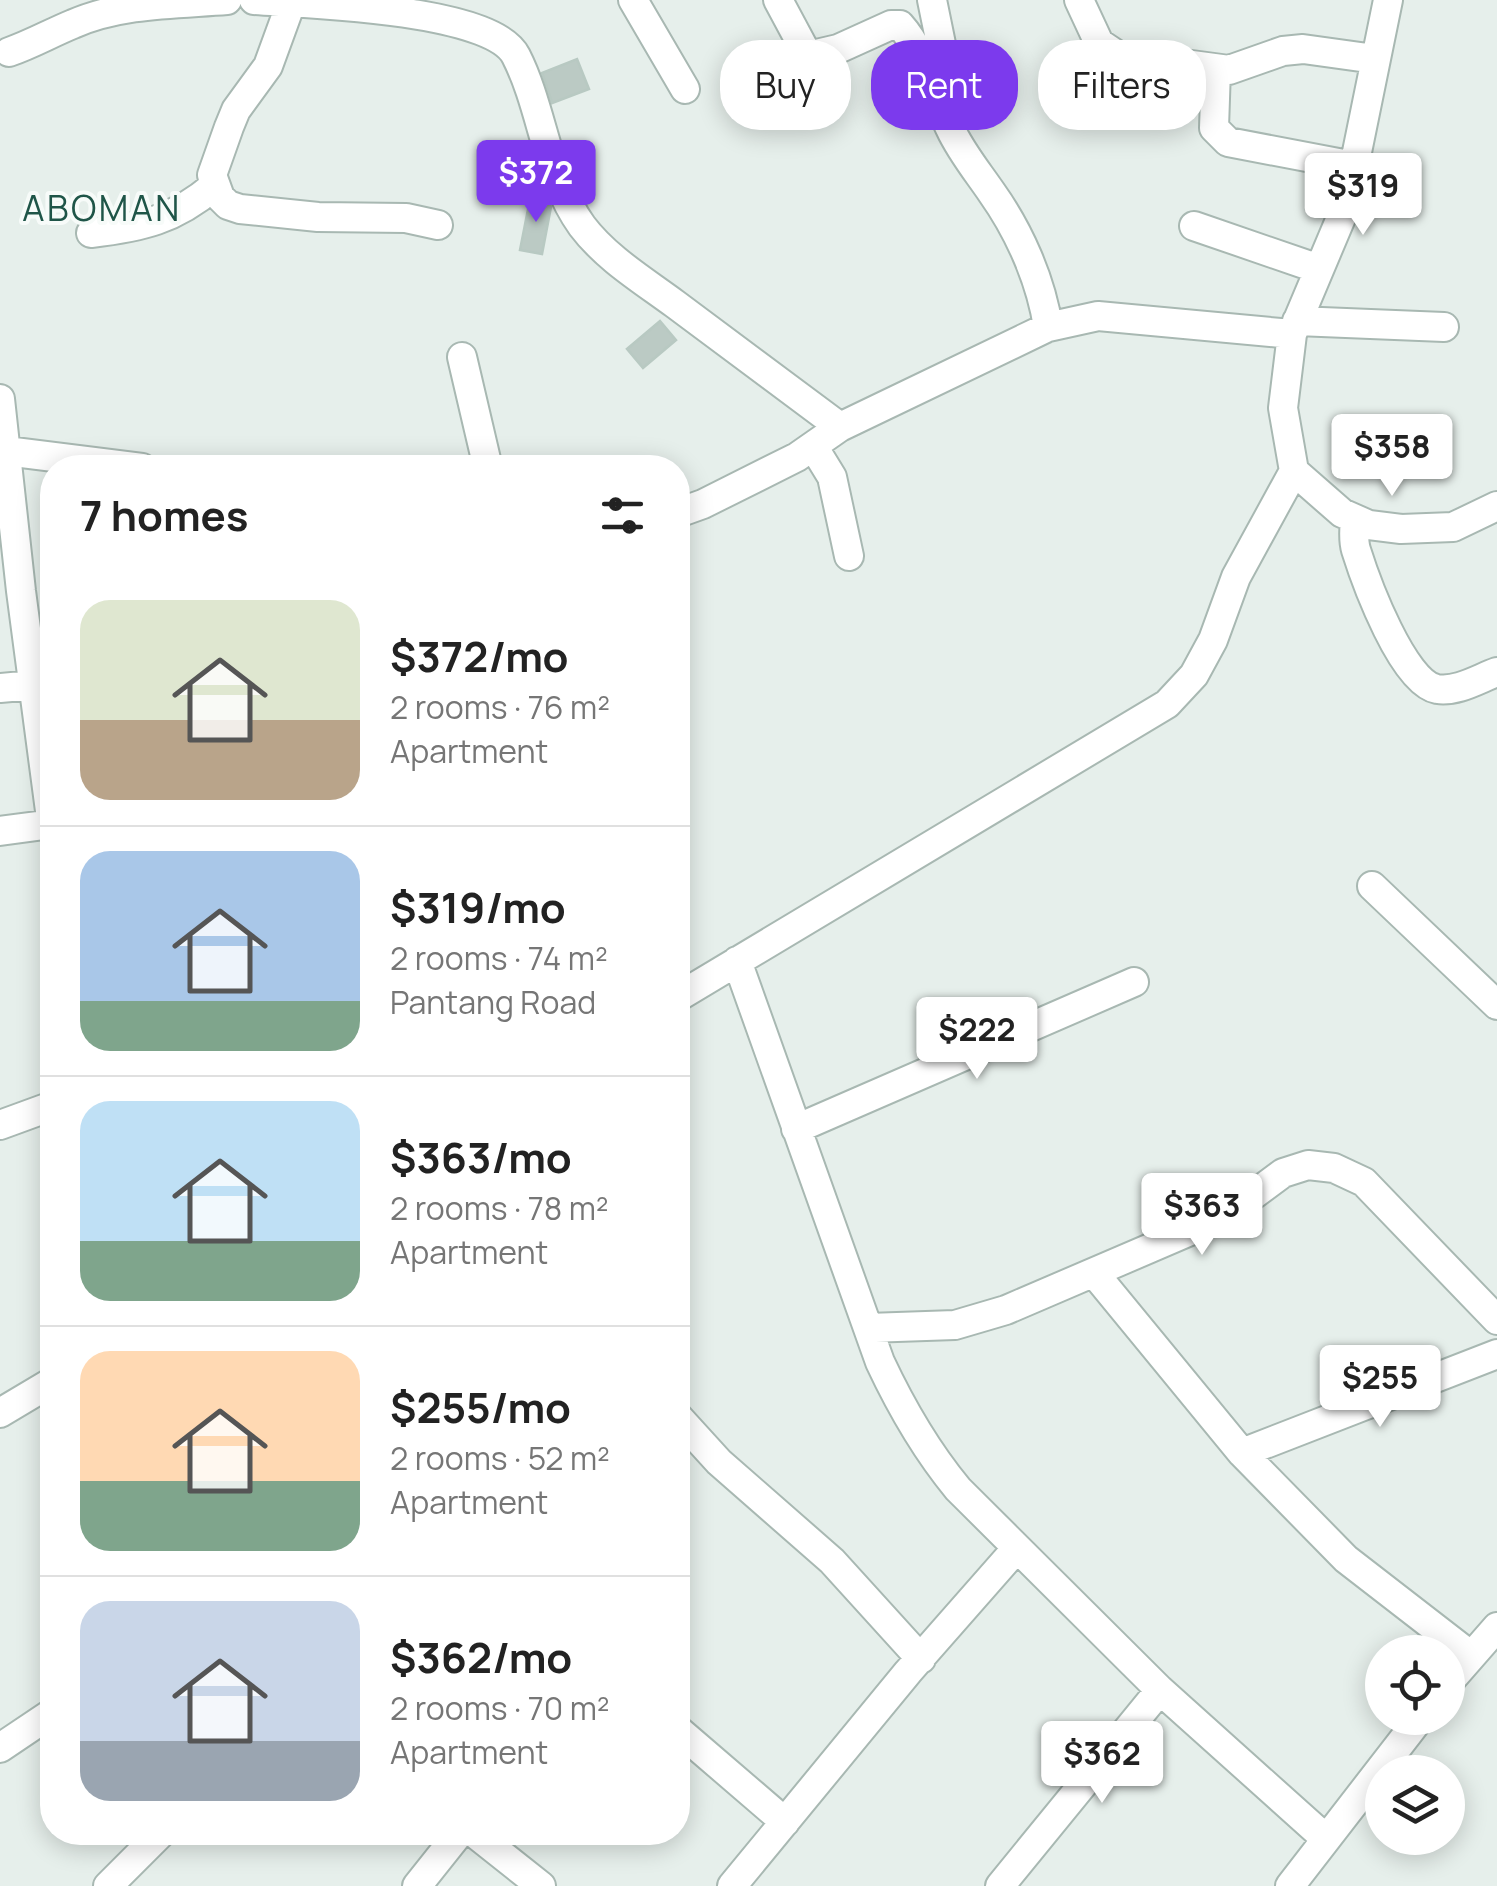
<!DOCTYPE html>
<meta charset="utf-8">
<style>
body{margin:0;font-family:Manrope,sans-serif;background:#f6f6f6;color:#222;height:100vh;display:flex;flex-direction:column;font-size:38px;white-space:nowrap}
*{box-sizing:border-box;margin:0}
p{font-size:32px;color:#767676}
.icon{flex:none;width:55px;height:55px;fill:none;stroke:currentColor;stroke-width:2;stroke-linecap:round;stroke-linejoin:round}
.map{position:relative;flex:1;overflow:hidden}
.details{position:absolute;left:40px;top:455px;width:650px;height:1390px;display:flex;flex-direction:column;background:#fff;border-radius:40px;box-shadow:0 5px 25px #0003}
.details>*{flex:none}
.top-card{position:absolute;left:720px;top:40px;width:625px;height:90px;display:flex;gap:20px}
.buttons{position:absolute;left:1365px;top:1635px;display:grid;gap:20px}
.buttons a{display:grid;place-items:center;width:100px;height:100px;border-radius:50%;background:#fff;box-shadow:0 5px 25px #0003;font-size:50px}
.price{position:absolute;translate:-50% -85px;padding:0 22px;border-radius:10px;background:#fff;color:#222;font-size:32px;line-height:65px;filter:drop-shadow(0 2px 5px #0008)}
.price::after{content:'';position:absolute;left:50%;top:60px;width:30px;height:22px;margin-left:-15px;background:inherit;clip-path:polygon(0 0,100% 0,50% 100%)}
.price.active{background:#7c3aed;color:#fff}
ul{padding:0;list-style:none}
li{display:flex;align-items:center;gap:30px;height:250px;padding:0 40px}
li+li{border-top:2px solid #e0e0e0}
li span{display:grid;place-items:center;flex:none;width:280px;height:200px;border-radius:30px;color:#555}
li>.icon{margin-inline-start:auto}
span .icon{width:120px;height:120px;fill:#fffc;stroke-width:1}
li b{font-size:42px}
h2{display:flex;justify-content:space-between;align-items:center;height:120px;padding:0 40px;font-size:42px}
.pill{padding:0 35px;border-radius:40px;background:#fff;box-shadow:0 5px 25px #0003;font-size:35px;line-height:90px}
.pill.active{background:#7c3aed;color:#fff}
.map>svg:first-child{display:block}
.building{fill:#bbcac4;stroke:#b8c9c2;stroke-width:2.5}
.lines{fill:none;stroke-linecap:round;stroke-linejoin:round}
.minor-casing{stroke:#a8b8b2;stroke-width:32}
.minor{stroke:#fff;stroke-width:28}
.labels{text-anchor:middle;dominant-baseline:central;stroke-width:8;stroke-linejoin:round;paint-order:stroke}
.quarter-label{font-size:35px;letter-spacing:2.5px;fill:#1f5548;stroke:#f7fbf9}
</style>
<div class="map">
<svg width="1497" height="1886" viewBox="0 0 1497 1886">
<rect width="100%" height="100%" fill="#e6efeb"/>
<!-- building -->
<path class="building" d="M577,59l12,30 -37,14 -10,-30z
M531,194l15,3 5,10 -9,47 -22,-4z
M660,321l16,19 -33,28 -16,-19z"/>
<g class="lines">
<defs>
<path id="minor" d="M254,0c52,4 238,8 262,56 27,53 30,120 66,170 24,32 62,55 93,78 55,41 110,82 165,123
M633,0l52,89
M778,0l30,56 30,-7 53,-24h9c26,29 33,69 50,103 11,24 27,43 42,65 27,38 49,87 56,134
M1079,0l20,43 18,12
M291,3l-23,63 -32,44 -7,17 -17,48 8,22 8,8 12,4 78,8 88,1 32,7
M9,52c23,-8 42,-19 64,-28 48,-21 103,-20 154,-24
M927,69l15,-20 -10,-49
M1216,69l-2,59 14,14 126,24
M1102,112l15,-57 112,15 54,-19 20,-2 72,10
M1194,226l125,43
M91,233c51,-6 83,-13 123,-47
M1297,321l147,6
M462,357l26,111
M0,399l21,192 31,235
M813,446l19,31 17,79
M0,454l6,-3 136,17
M1294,471l-11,-63 9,-74 54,-128 42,-206
M1294,471l48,42 27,12 32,4 52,-2 44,-21
M678,513l25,-9 94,-47 43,-30 208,-100 50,-11 194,18
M1355,519c-1,10 -2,21 1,31 10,32 47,133 81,139 21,3 41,-10 60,-17
M0,688l33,-3
M0,831l52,-7
M1372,886l125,119
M737,961l143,401c22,47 45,87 78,127l202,201 165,148
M678,997l489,-293 27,-29 19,-35 23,-63 58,-106
M0,1125l52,-19
M796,1129l338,-147
M1095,1274l147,179 104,106 124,96
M868,1328l87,-3 51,-15 219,-94 58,-43 25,-8 26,3 30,14 133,138
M0,1413l52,-31
M678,1417l41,45 113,99 89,98
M1242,1453l255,-99
M1448,1683l49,-56
M678,1730l107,92
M0,1748l52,-35
M473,1832l68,54
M108,1886l54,-54
M417,1886l43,-54
M732,1886l176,-214 109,-124
M1000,1886l160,-196
M1290,1886l130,-168"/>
</defs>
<!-- minor casing -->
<use href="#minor" class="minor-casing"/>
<!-- minor -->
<use href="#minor" class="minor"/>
</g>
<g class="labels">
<!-- quarter labels -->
<g class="quarter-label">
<text x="102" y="208">ABOMAN</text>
</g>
</g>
</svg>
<div class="buttons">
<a><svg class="icon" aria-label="locate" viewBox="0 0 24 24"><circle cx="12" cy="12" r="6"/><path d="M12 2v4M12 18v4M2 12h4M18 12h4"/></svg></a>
<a><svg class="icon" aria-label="layers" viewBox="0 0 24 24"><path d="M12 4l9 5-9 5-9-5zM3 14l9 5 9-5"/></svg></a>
</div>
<b class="price active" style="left:536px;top:225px">$372</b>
<b class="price" style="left:1363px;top:238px">$319</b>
<b class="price" style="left:1392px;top:499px">$358</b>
<b class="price" style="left:977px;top:1082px">$222</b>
<b class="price" style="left:1202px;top:1258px">$363</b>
<b class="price" style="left:1380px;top:1430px">$255</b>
<b class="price" style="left:1102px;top:1806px">$362</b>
<div class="top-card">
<a class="pill">Buy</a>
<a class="pill active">Rent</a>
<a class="pill">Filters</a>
</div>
<section class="details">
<h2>7 homes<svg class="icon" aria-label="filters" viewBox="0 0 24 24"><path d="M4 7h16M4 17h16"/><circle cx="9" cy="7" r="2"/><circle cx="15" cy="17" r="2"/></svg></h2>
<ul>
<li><span style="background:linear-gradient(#dfe7d0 60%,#b9a48a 0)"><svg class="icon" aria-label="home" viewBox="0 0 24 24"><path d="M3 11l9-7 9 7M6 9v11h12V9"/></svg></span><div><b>$372/mo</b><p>2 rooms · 76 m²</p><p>Apartment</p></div></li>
<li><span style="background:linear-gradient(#a9c7e8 75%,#7fa58c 0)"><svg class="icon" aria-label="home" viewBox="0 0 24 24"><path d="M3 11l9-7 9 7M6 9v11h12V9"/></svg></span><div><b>$319/mo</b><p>2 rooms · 74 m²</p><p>Pantang Road</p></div></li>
<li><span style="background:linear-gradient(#bfe0f5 70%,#7fa58c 0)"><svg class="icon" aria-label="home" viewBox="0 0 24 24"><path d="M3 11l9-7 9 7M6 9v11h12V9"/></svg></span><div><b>$363/mo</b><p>2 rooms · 78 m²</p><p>Apartment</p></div></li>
<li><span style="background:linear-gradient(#ffd9b3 65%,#7fa58c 0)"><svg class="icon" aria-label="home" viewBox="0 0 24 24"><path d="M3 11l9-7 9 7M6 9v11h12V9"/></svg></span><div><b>$255/mo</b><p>2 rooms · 52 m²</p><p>Apartment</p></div></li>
<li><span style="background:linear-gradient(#c9d6e8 70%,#9aa5b1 0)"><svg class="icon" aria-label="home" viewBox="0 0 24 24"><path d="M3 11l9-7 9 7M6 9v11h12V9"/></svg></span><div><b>$362/mo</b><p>2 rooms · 70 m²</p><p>Apartment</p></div></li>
</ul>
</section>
</div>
